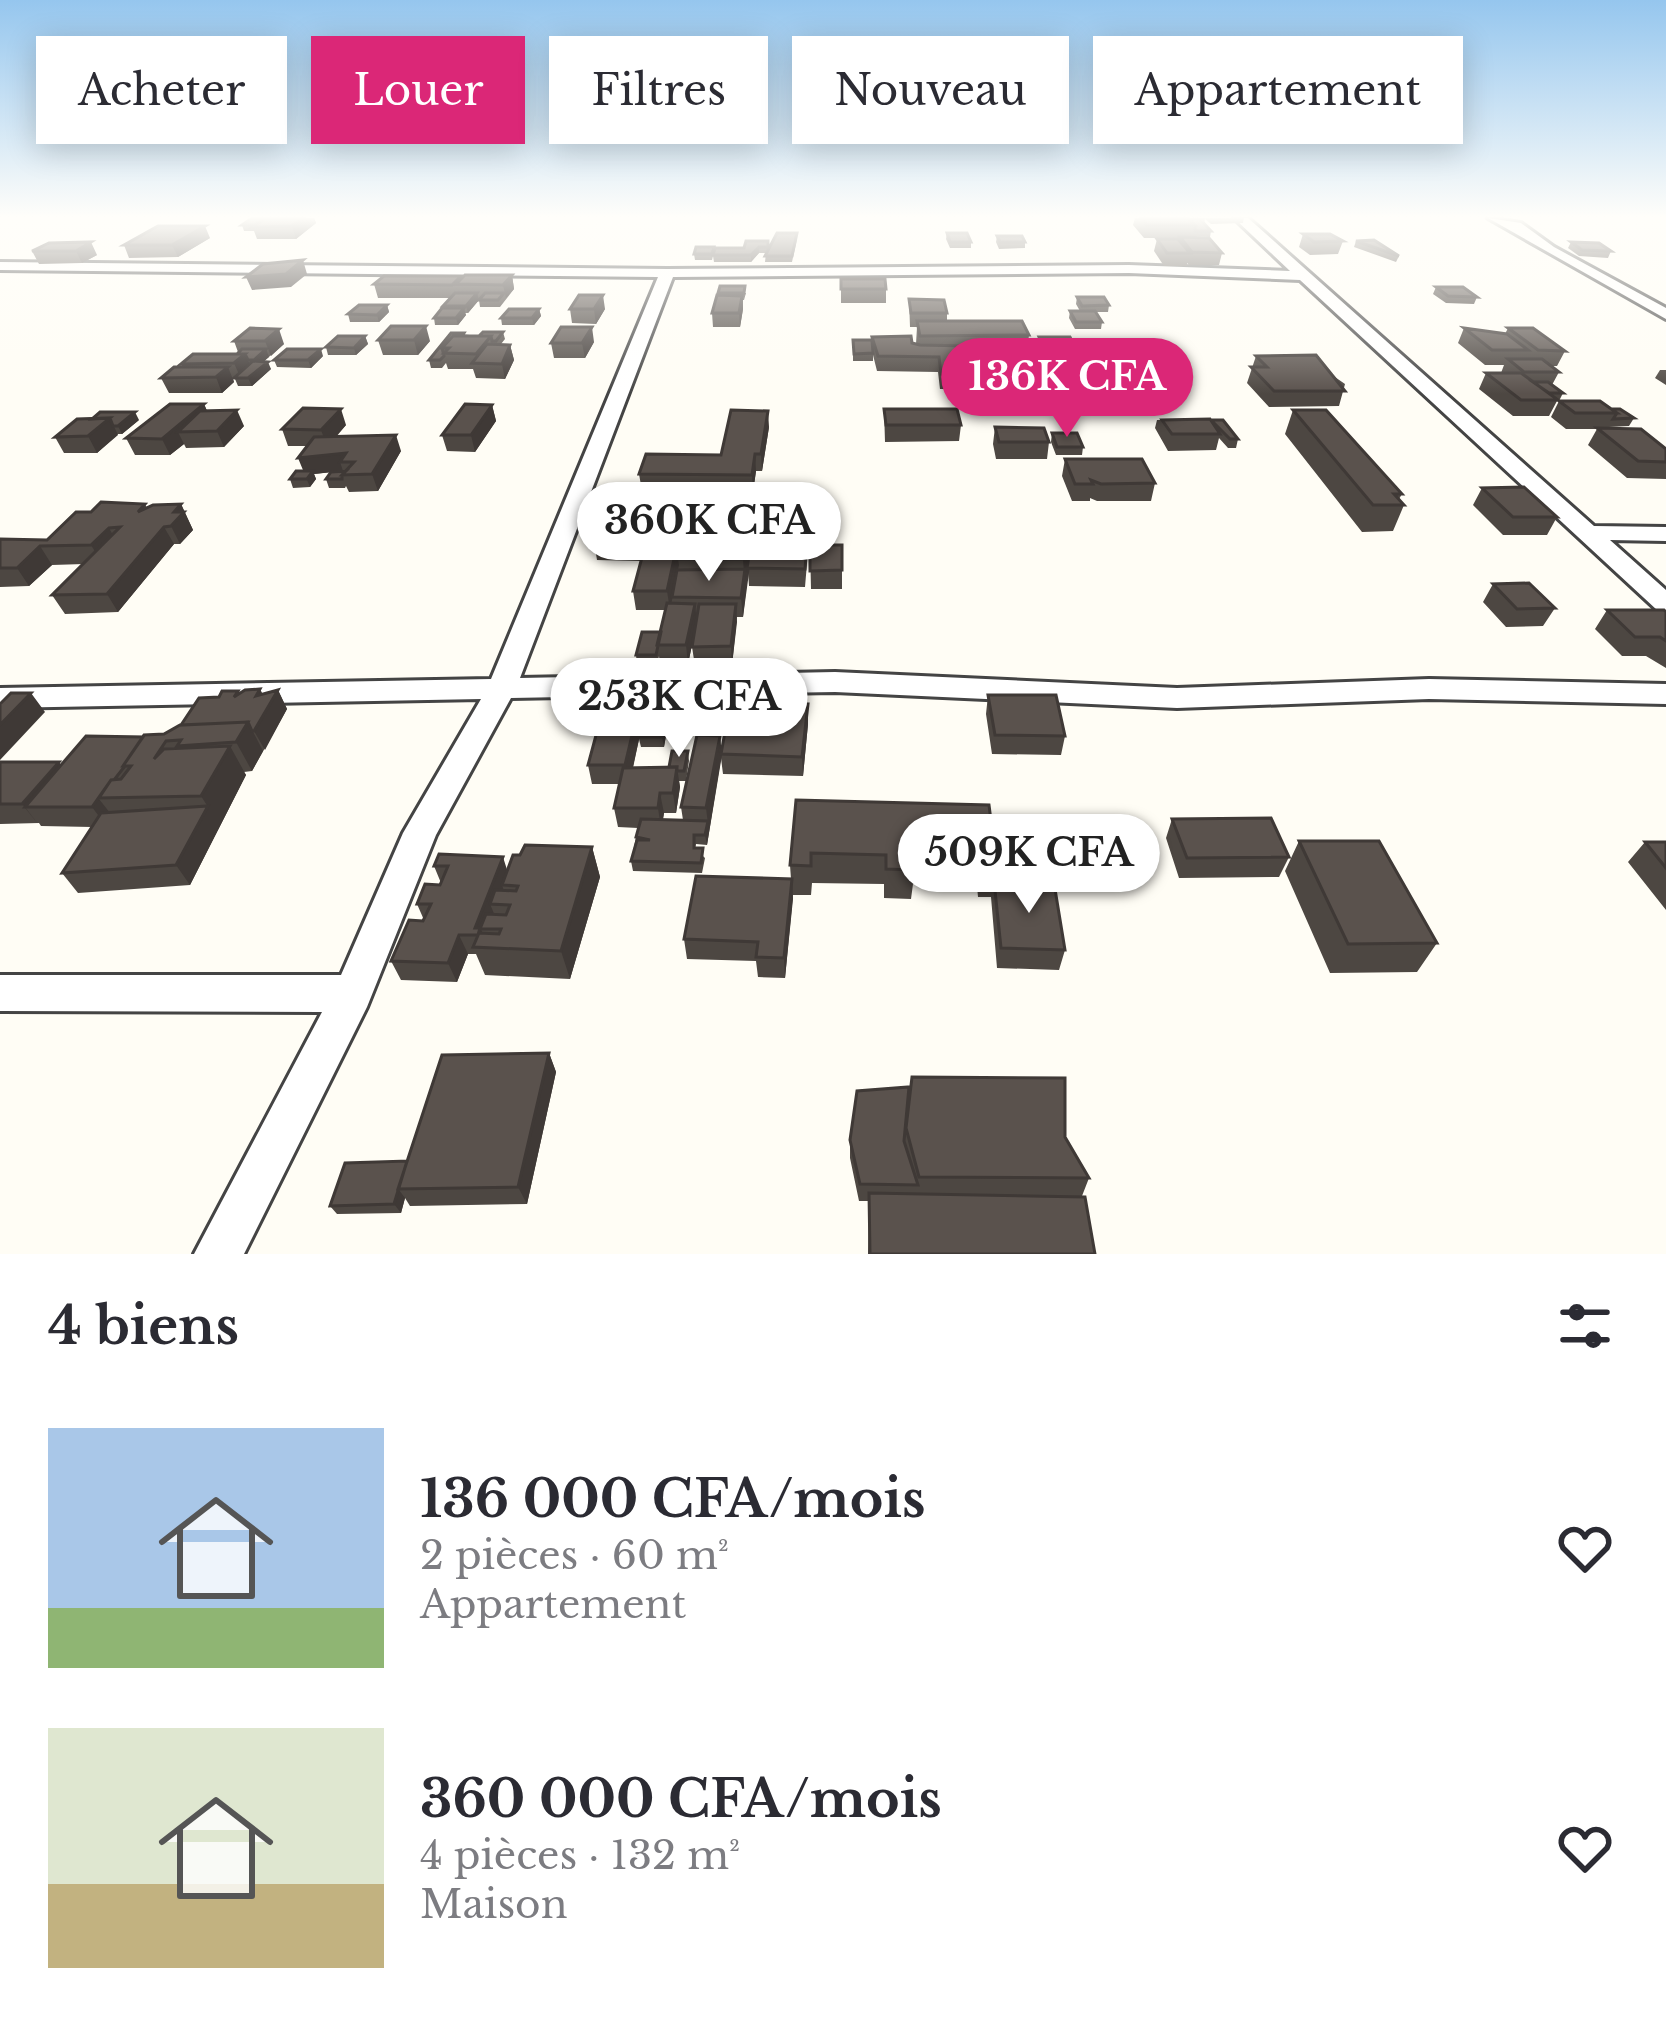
<!DOCTYPE html>
<html lang="fr">
<meta charset="utf-8">
<style>
body{margin:0;font-family:"Libre Baskerville",serif;background:#f2f2f3;color:#2b2b33;height:100vh;display:flex;flex-direction:column;font-size:45px;white-space:nowrap}
*{box-sizing:border-box;margin:0}
p{font-size:39px;color:#7c7c81}
.icon{flex:none;width:66px;height:66px;fill:none;stroke:currentColor;stroke-width:2;stroke-linecap:round;stroke-linejoin:round}
.map{position:relative;height:1254px;overflow:hidden}
.sheet{display:flex;flex-direction:column;background:#fff;flex:1}
.sheet>*{flex:none}
.guide{position:absolute;left:36px;top:36px;width:1596px;height:108px;display:flex;gap:24px}
.price{position:absolute;translate:-50% -102px;padding:0 27px;border-radius:42px;background:#fff;color:#222;font-size:39px;line-height:78px;filter:drop-shadow(0 3px 6px #0008)}
.price::after{content:'';position:absolute;left:50%;top:72px;width:36px;height:27px;margin-left:-18px;background:inherit;clip-path:polygon(0 0,100% 0,50% 100%)}
.price.on{background:#db2777;color:#fff}
ul{padding:0;list-style:none}
li{display:flex;align-items:center;gap:36px;height:300px;padding:0 48px}
li span{display:grid;place-items:center;flex:none;width:336px;height:240px;border-radius:0px;color:#555}
li>.icon{margin-inline-start:auto}
span .icon{width:144px;height:144px;fill:#fffc;stroke-width:1}
li b{font-size:51px}
h2{display:flex;justify-content:space-between;align-items:center;height:144px;padding:0 48px;font-size:51px}
.chip{padding:0 42px;border-radius:0px;background:#fff;box-shadow:0 6px 30px #0003;font-size:42px;line-height:108px}
.chip.on{background:#db2777;color:#fff}
.map>svg:first-child{display:block}
.lines{fill:none;stroke-linecap:round;stroke-linejoin:round}
.street-casing{stroke:#444;stroke-width:6}
.street{fill:#fff;fill-rule:evenodd}
.wall{fill:#4d4742}
.shaded-wall{fill:#3f3936}
.building{fill:#5a524d;stroke:#3f3936;stroke-width:3}
</style>
<div class="map">
<svg width="1666" height="1254" viewBox="0 0 1666 1254">
<rect width="100%" height="100%" fill="#fffdf5"/>
<g class="lines">
<defs>
<path id="street" d="M1234,218h14l346,308 72,1v14l-56,-1 56,50v22l-9,-2 -357,-330 -171,-7 -456,4 -153,401 315,-6 342,16 252,-9 237,5v20l-237,-5 -252,9 -342,-16 -324,6 -75,137 -69,172 -123,247h-50l128,-242 -322,-1v-36h341l62,-142 78,-134 -481,9v-20l491,-9 167,-402 -658,-7v-8l667,7 462,-4 161,6z
M1488,218l33,5 33,24 112,61v11z"/>
</defs>
<!-- street casing -->
<use href="#street" class="street-casing"/>
<!-- street -->
<use href="#street" class="street"/>
</g>
<!-- wall -->
<path class="wall" d="M252,218h62l2,5 -20,16h-39l-3,-8h-10l-2,-6z
M1135,218h109l-1,5 -32,1 -6,-5 -1,4 7,8 -1,6 -18,-1v1l30,16 -3,12h-30l-2,-2v3h-23l-10,-15 3,-12 22,1 1,-2h-36l-11,-13z
M947,233l24,9v6h-21l-4,-9z
M1303,234l40,7 -5,13 -28,1 -11,-8z
M997,236l28,6v6l-26,1 -3,-7z
M210,238l-32,19 -49,1 -5,-13z
M797,239l-5,23h-27l1,-9h-7l-8,9h-37l-1,-6 -1,4h-17l-1,-6 20,-7v5l1,-4 54,-1z
M1356,241l43,15 -3,6 -42,-15z
M1571,242l40,9 -3,7 -29,-2 -11,-8z
M49,243l48,12 -15,8 -43,1 -7,-13z
M512,275l2,14 -14,18h-20l-1,-7 -11,13h-3l1,2 -8,10h-23l-1,-7 10,-10 -1,-2 7,-8h-72l-4,-14z
M841,279l45,10v14h-45z
M1436,287l41,10 -3,7 -28,-1 -13,-9z
M718,293h28l-2,7h-1v9l-3,18h-27l-1,-14z
M1077,297l32,8 -1,7h-12l6,10 -1,7h-26l-6,-11 1,-7h10l-4,-7z
M909,299l38,14v8l82,14 -1,8 7,15 -3,32 -92,-1 -2,-17 -61,-1 -4,-16v6h-20v-21l19,5v-8l44,7 1,-17h-7z
M387,305l2,7 -10,10h-29l-2,-8z
M539,309l2,7 -7,9h-32l-1,-7z
M570,309h35l-9,15 -24,-1z
M250,328l34,16 -21,18 8,7 -19,17h-14l-3,-7h-2l1,3 -12,11h-53l-8,-15 22,-11 -2,-3 56,-10 1,-2 -4,-11z
M1464,328l41,6 3,-6 57,23 -8,15h-6l8,6 -7,13 11,8 -4,8 53,8 22,9 -5,8 -20,1 -1,1 58,21v30l-39,-1 -39,-33 9,-16h-31l-15,-12 8,-16h-2l-8,15h-36l-34,-27 7,-16h15l3,-8h-19l-27,-22z
M503,332l2,7 -4,5 9,1 4,15 -9,19 -29,-1 -3,-9h-25l-2,-6 -4,5h-11l-2,-8 22,-27 28,3z
M365,336l3,8 -12,11h-28l-2,-8z
M1039,337l48,23 -3,15h-32l-14,-30z
M378,340l52,1 -12,14h-35z
M594,342l-9,16h-31l-3,-15z
M323,356l-12,12 -34,-1 -3,-7z
M1256,356l76,19 13,9 -6,22 -70,1 -22,-24z
M1091,369l61,21 -3,16h-50l-11,-22z
M1660,370h6v15l-11,-7z
M204,404l3,7 37,15 -20,21 -38,1 -2,-4 -14,11h-35l-9,-17z
M492,405l4,16 -21,31 -28,-1 -5,-16z
M884,409l77,16 -2,16 -74,1z
M1293,410l109,84 -3,5 5,6 -11,26 -31,1 -77,-98z
M1210,419l28,20 -2,9h-8l-9,-10 -3,12 -48,1 -13,-23 2,-8z
M139,420l-17,14h-4l-21,19h-33l-9,-16z
M346,425l-10,12 65,14 -23,40 -29,1 -3,-6 -1,2h-16l-3,-9 5,-7 -17,2 2,5 -6,8 -17,1 -3,-9 13,-8 4,-25h-19l-6,-17z
M769,427l-7,44h-6l-3,21 -111,-1 -3,-17 82,-19z
M995,427l54,15 -2,17h-51l-3,-15z
M1052,433l31,14 -1,8h-26l-5,-13z
M1065,459l90,24 -4,18h-54l-7,-3v3h-18l-10,-25z
M1482,488l75,29 -10,18h-44l-30,-30z
M754,495l2,26 -4,23 55,19 -2,24 -56,-1 -1,-14 -5,45h-6l-5,48 -37,1 -3,-19 2,-12 -6,29h-28l-1,-8 -2,9h-20l-1,-10 25,-23 5,-22h-30l-3,-19 8,-30 -44,-1 -3,-18 90,-5z
M145,504l2,4 34,-4 12,26 -13,14h-6l-56,68 -53,2 -13,-19 32,-31 -32,1 -23,21 -29,1v-48l47,1 44,-28z
M810,545h32v44h-31z
M1493,584l62,24 -12,18 -37,1 -23,-25z
M1607,610l59,2v56l-20,-12h-24l-27,-27z
M278,690l9,19 -35,62 -8,1 2,3 -56,110 -112,8 -16,-20 30,-46 -51,-1 -2,-3 -39,1v-62l61,3 82,-28 21,-3 17,-9 38,-28 19,-6 1,3h24z
M988,695l77,41 -4,19 -69,-1 -6,-40z
M641,697l3,18 25,-13 1,10 -6,35h-23l-2,-8 -6,29 36,-1 19,-16 1,10 -3,20h-7l1,6 -4,26h-12l-1,7h20l-2,-13 39,-71 1,16 18,-36 27,-14v8h22l20,-6v20l-5,52 -80,-2 -2,-16 -14,87 -11,-1 -1,4 10,10 -3,15 -69,-2 -2,-10 7,-33 -20,-1 -4,-19 5,-24h-27l-4,-19z
M796,800l193,5 8,63 -3,13 71,69 -6,20 -62,-2 -6,-71h-13l-1,-11 -64,-2 -2,15 -27,-1v-14l-72,-1 -1,12h-18l-8,83 -27,-1 -2,-16 -69,-2 -3,-20 107,-60 -1,-14z
M1172,819l117,38 -10,20 -100,1 -13,-40z
M1299,841l138,102 -20,29 -87,1 -45,-102z
M1645,842h21v68l-38,-48z
M592,847l8,30 -30,102 -85,-4 -9,-21h-8l-11,28 -56,-2 -10,-19 33,-41 -7,-16 23,-19 1,-2 -7,-17 73,4 13,-15z
M549,1053l7,19 -29,132 -117,2 -5,-8 -4,15 -64,1 -7,-8 77,-45z
M912,1077l153,60 24,41 -7,18 13,58h-227l1,-53h-10l-9,-43v-18l54,2z"/>
<!-- shaded-wall -->
<path class="shaded-wall" d="M303,218h11l2,5 -20,16 -4,-13z
M205,226l5,12 -32,19 -6,-12z
M91,242l6,13 -15,8 -6,-12z
M759,247v6l-8,9v-7z
M303,260l4,14 -16,13 -39,3 -6,-13z
M512,275l2,14 -8,9 -3,-13z
M477,293l2,7 -11,13 -2,-7z
M603,295l2,14 -9,15 -2,-15z
M742,296l1,13 -3,18 -1,-14z
M387,305l2,7 -10,10 -2,-7z
M464,308l2,7 -8,10 -2,-7z
M539,309l2,7 -7,9 -2,-7z
M426,326l4,15 -12,14 -4,-15z
M592,327l2,15 -9,16 -3,-15z
M279,329l5,15 -13,12 -6,-15z
M365,336l3,8 -12,11 -2,-7z
M510,345l4,15 -9,19 -3,-15z
M266,349l3,8 -12,10 -3,-7z
M321,349l2,7 -12,12 -3,-8z
M245,354l7,15 -11,10 -7,-16z
M268,362l3,7 -19,17 -4,-8z
M228,367l6,15 -12,11 -6,-16z
M204,404l7,16 -33,12 6,12 -14,11 -8,-16z
M492,405l4,16 -21,31 -4,-17z
M341,409l5,16 -19,21 -6,-16z
M237,410l7,16 -20,21 -7,-16z
M768,411l1,16 -7,44 -1,-17z
M135,412l4,8 -17,14 -4,-8z
M110,418l8,17 -21,18 -9,-17z
M396,435l5,16 -23,40 -6,-17z
M346,453l-6,9 3,9 -29,3 2,5 -6,8 -12,-29z
M755,454l1,17 -3,21 -1,-17z
M754,495l2,26 -13,96 -2,-19 3,-25 -1,-14z
M181,504l12,26 -13,14 -9,-18 3,-14z
M682,522l2,18 -6,19 1,6 -9,45 -3,-19z
M164,527l10,17 -56,68 -11,-18z
M109,528l10,18 -17,17 -11,-18z
M40,546l12,19 -23,21 -12,-18z
M695,604l2,18 -9,42 -2,-19z
M736,604l1,18 -5,43 -1,-19z
M260,689l9,17 9,-16 9,19 -22,41 -11,-19 2,-35z
M31,693l14,19 -45,48v-35z
M641,697l3,20 -15,67 -4,-19z
M669,702l1,10 -6,35 -2,-10z
M808,704v20l-5,52 -1,-19z
M248,722l15,29 -11,20 -16,-29z
M720,736l2,19 -15,90 -2,-10 3,-11 -2,-16z
M230,746l16,29 -56,110 -14,-20 32,-58 -7,-11z
M59,762l15,20 -49,25 13,17 -16,-20z
M677,767l3,20 -4,26 -3,-20z
M660,793l4,20 -3,15 -3,-20z
M99,799l15,19 -7,9 -15,-20z
M592,847l8,30 -30,102 -9,-28z
M503,857l6,19 -7,9 2,6 -14,13 5,12 -14,13 7,18 -13,-19z
M792,879l1,20 -8,79 -1,-20z
M459,935l9,19 -11,28 -9,-19z
M549,1053l7,19 -29,132 -9,-17z
M399,1190l6,8 -4,15 -7,-9z"/>
<!-- building -->
<path class="building" d="M252,218l13,1 -10,6h-13z
M265,218h38l-11,8 -40,1z
M1141,218h47l7,7h-48z
M1189,219h11l11,12h-16v-6z
M158,226h47l-33,19h-48z
M777,233h20l-5,23h-27z
M947,233h20l4,9h-21z
M1303,234h27l13,7 -29,1z
M997,236h25l3,6h-25z
M1180,237l29,1 13,15 -30,-1z
M1157,239h21l12,14h-23z
M1374,240l25,16 -43,-15z
M746,241h22v6h-9l-8,8h-38l2,-7h29z
M91,242l-15,9h-44l17,-8z
M1571,242l28,1 12,8 -29,-1z
M696,247h18l-2,7h-18z
M303,260l-17,14 -40,3 17,-13z
M465,275h47l-9,10 -47,-1z
M384,276h77l-9,9 -78,-1z
M841,279h44l1,10h-45z
M720,286h25l-1,7h-26z
M1436,287h27l14,10 -29,-1z
M455,293h22l-11,13h-23z
M485,293h19l-6,7h-19z
M579,295h24l-9,14h-24z
M717,295l25,1 -3,17h-27z
M1077,297h27l5,8 -27,1z
M909,299l35,1 3,13h-36z
M359,305h28l-10,10 -29,-1z
M442,308h22l-8,10h-22z
M509,309h30l-7,9h-31z
M1070,311h25l7,11h-26z
M917,321h105l7,14 -109,1z
M391,326h35l-12,14h-36z
M561,327h31l-10,16h-31z
M250,328l29,1 -14,12h-31z
M1464,328l43,6 21,16h-36z
M1508,328h25l32,23 -27,-1z
M483,332h20l-7,9h-4l-1,-5h-12z
M451,333h13l-2,3h-9l-11,12 2,8 -4,4h-11z
M338,336h27l-11,12 -28,-1z
M453,336h38l-15,18 -32,-1 5,-5h-7z
M911,336l1,7 8,2 48,1 3,11 6,2 -5,-16h56l7,15h-7l6,16h-93l-2,-17 -61,-1 -6,-19z
M1039,337h31l2,4h-27l-1,7z
M853,340h19l1,13 -19,1z
M1077,340l10,20h-33l-9,-19z
M487,344l23,1 -8,19 -30,-1z
M242,349h24l-12,11h-6l-3,-6h-8z
M287,349h34l-13,11h-34z
M193,354h52l-11,9 -53,1z
M1316,355l29,36h-71l-23,-24h16l-11,-11z
M1508,359h34l17,13h-35z
M253,361l15,1 -20,16h-14z
M174,367h54l-12,10 -55,1z
M1091,369h48l13,21h-50z
M1486,373h35l37,27h-37z
M1533,382h15l15,11h-14z
M1559,401h41l17,12h-42z
M170,404h34l-42,35 -36,-1z
M465,404l27,1 -21,30h-29z
M303,408l38,1 -20,21 -39,-1z
M884,409h73l4,16h-75z
M1612,409h8l14,9 -21,1 4,-6z
M237,410l-20,21 -39,1 22,-21z
M731,410l37,1 -7,43h-6l-3,21 -113,-1 7,-20 75,1z
M1293,410h33l76,84h-8l10,11h-31z
M100,412h35l-17,14h-5l-3,-8 -18,1z
M110,418l-22,18 -33,1 22,-18z
M1210,419l10,15h-48l-10,-14z
M1211,420h12l15,19h-8z
M995,427l49,1 5,14h-50z
M1597,428l44,1 25,20v13l-28,-1z
M1052,433h25l6,14h-26z
M396,435l-24,39 -30,1 12,-13h-14l6,-9 -48,5 16,-21z
M1065,459h77l13,24 -54,1 -10,-4 2,4h-18z
M296,471h17l-6,8h-17z
M346,471l-4,4v4h-16l5,-7z
M1524,487l33,30h-44l-31,-29z
M695,495h59l-11,64h-65z
M101,502l44,2 -7,8 15,-7 28,-1 -7,8h10l-13,14 -7,1 -57,67 -55,1 68,-68 -11,1 -18,17 -51,1 -23,22h-17v-29l47,1 29,-28h15z
M603,520l79,2 -15,69h-34l12,-45 21,-2 -72,-2z
M813,541l14,2v2h-14z
M751,544l56,1 -2,24 -58,-1z
M810,545h32v25l-32,1z
M745,569l-4,29 -69,-1 5,-27z
M1529,583l26,25 -38,1 -24,-25z
M667,603l28,1 -9,41h-29z
M699,604h37l-5,42 -39,1z
M1607,610h57l2,2v29l-6,-4h-25z
M642,632h19l-5,23h-20z
M260,689l-4,7 22,-6 -24,41h-2l-4,-9 -67,3 18,-27 20,-1 3,-6h16l-4,6 11,-7z
M11,693h20l-31,32v-21z
M988,695h68l9,41 -70,-1z
M641,697l-16,68h-37l18,-67z
M647,702h22l-7,35h-23z
M742,702h24l-1,8 -20,-1 -1,7h-5z
M789,704h19l-6,53 -81,-3 7,-39 16,1 1,-7 43,1z
M248,722l-12,20 -59,4 4,-6 -15,1 -12,18 10,-10 66,-3 -29,50 -102,2 12,-18 10,-1 10,-13h-8l21,-31 20,-1 16,-9z
M697,735l23,1 -14,72 -25,-1z
M86,736l57,1 -20,29h2l-11,14h-3l-19,27h-67z
M672,751h16l-4,20h-7v-4h-8z
M0,762h59l-37,42h-22z
M677,767l-4,26h-13l-2,15h-44l9,-40z
M796,800l193,5 8,63h-15l-1,-11 -68,-2 1,15 -28,-1v-14l-75,-2v13l-21,-1z
M208,806l-32,59 -114,8 39,-60z
M1271,818l18,39 -102,1 -15,-39z
M641,819l67,2 -3,14h-11v13h9l-2,15 -70,-2 6,-21h13l-14,-3z
M1299,841h80l58,102 -89,1z
M1645,842h21v26z
M525,845l67,2 -31,104 -88,-4 6,-14 20,1 2,-5h-21l6,-15 20,1 4,-10 -20,-1 5,-14 21,1 2,-5 -16,-1 11,-30h7z
M439,854l64,3 -28,71h5l-2,7h-19l-11,28 -57,-2 18,-41 14,1 8,-17h-14l8,-20 15,1 8,-19h-14z
M696,876l96,3 -8,79 -28,-1 2,-15 -74,-3z
M994,881l60,2 11,67 -64,-2z
M549,1053l-31,134 -120,2 44,-134z
M912,1077l153,1v59l24,41 -170,-1 -13,-49z
M909,1087l-5,54 14,44 -58,-1 -10,-44 7,-49z
M407,1161l-13,43 -64,2 15,-43z
M869,1193l216,4 10,57h-225z"/>
<!-- sky -->
<linearGradient id="sky" x2="0" y2="1"><stop stop-color="#95c6ee"/><stop offset="0.55" stop-color="#fffefa"/><stop offset="1" stop-color="#fffefa" stop-opacity="0"/></linearGradient>
<rect width="1666" height="394" fill="url(#sky)"/>
</svg>
<b class="price on" style="left:1067px;top:440px">136K CFA</b>
<b class="price" style="left:709px;top:584px">360K CFA</b>
<b class="price" style="left:679px;top:760px">253K CFA</b>
<b class="price" style="left:1029px;top:916px">509K CFA</b>
<div class="guide">
<a class="chip">Acheter</a>
<a class="chip on">Louer</a>
<a class="chip">Filtres</a>
<a class="chip">Nouveau</a>
<a class="chip">Appartement</a>
</div>
</div>
<section class="sheet">
<h2>4 biens<svg class="icon" aria-label="filters" viewBox="0 0 24 24"><path d="M4 7h16M4 17h16"/><circle cx="9" cy="7" r="2"/><circle cx="15" cy="17" r="2"/></svg></h2>
<ul>
<li><span style="background:linear-gradient(#a9c7e8 75%,#8fb573 0)"><svg class="icon" aria-label="home" viewBox="0 0 24 24"><path d="M3 11l9-7 9 7M6 9v11h12V9"/></svg></span><div><b>136 000 CFA/mois</b><p>2 pièces · 60 m²</p><p>Appartement</p></div><svg class="icon" aria-label="heart" viewBox="0 0 24 24"><path d="M12 20l-8-8c-3-5 5-10 8-4 3-6 11-1 8 4z"/></svg></li>
<li><span style="background:linear-gradient(#dfe7d0 65%,#c2b280 0)"><svg class="icon" aria-label="home" viewBox="0 0 24 24"><path d="M3 11l9-7 9 7M6 9v11h12V9"/></svg></span><div><b>360 000 CFA/mois</b><p>4 pièces · 132 m²</p><p>Maison</p></div><svg class="icon" aria-label="heart" viewBox="0 0 24 24"><path d="M12 20l-8-8c-3-5 5-10 8-4 3-6 11-1 8 4z"/></svg></li>
</ul>
</section>
